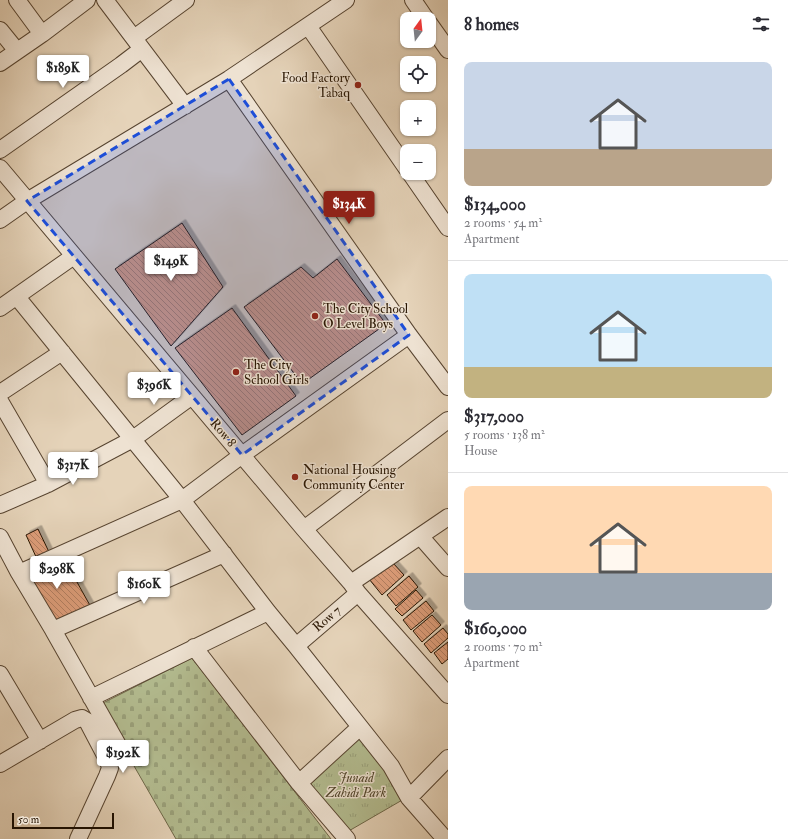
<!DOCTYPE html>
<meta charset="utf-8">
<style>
body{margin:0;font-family:"IM FELL Double Pica",serif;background:#f2f2f3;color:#2b2b33;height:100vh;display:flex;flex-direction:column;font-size:15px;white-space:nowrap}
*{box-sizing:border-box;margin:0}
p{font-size:13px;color:#7c7c81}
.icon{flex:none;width:22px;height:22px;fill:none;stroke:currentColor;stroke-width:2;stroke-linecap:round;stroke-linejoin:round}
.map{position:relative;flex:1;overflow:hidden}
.panel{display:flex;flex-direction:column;background:#fff;width:340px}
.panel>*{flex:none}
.needle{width:26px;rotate:15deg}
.controls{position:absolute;left:400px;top:12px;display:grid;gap:8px}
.controls a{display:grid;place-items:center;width:36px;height:36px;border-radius:8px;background:#fff;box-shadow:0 1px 3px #0004;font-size:20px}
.scale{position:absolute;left:12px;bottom:10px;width:102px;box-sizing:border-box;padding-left:4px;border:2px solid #281502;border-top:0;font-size:11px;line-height:14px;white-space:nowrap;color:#281502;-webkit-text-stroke:3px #eee2d2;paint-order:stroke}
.price{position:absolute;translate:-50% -34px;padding:0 9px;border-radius:4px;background:#fff;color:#222;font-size:13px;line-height:26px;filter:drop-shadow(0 1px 2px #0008)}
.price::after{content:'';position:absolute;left:50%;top:24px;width:12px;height:9px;margin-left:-6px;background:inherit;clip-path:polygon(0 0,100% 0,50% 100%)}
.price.active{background:#8f2418;color:#fff}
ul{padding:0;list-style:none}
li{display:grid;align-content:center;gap:8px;height:212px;padding:0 16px}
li+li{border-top:1px solid #e1e1e2}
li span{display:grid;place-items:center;height:124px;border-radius:8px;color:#555}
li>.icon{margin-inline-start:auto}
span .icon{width:72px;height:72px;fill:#fffc;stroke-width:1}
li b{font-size:17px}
h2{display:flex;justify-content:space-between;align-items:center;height:48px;padding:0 16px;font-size:17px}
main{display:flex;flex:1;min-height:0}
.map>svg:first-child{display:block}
.cemetery{fill:url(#cemetery-stones);stroke:#6e6849}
.park{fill:url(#park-tufts);stroke:#6e6849}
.building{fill:url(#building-back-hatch);stroke:#281502;filter:url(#shadow)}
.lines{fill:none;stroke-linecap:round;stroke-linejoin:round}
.minor-casing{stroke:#574430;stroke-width:18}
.minor{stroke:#eee2d2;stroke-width:16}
.marked{fill:#1d4ed8;fill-opacity:0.2;stroke:#1d4ed8;stroke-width:3;stroke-dasharray:8 5;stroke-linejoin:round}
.poi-dot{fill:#8f2418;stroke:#eee2d2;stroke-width:1.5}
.labels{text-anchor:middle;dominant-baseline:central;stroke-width:3;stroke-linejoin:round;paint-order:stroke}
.poi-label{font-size:13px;fill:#281502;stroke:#eee2d2;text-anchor:start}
.street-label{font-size:13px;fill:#281502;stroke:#eee2d2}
.park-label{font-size:13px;font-style:italic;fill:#52472d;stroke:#eee2d2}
</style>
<main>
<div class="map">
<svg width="448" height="839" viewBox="0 0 448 839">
<defs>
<pattern id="cemetery-stones" width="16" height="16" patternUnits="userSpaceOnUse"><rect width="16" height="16" fill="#b3bc90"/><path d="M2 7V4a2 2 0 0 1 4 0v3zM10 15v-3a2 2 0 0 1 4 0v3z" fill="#9aa17b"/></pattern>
<pattern id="park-tufts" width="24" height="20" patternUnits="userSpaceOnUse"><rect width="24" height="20" fill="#b3bc90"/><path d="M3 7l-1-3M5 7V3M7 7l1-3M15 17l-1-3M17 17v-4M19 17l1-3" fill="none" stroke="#9aa17b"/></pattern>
<pattern id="building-back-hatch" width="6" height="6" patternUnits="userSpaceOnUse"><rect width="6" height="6" fill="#dc9c78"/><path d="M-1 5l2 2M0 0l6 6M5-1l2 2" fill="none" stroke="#b27e60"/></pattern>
<filter id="shadow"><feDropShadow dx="3.5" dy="-3.5" stdDeviation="0" flood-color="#0004"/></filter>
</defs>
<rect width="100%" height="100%" fill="#e5d3b9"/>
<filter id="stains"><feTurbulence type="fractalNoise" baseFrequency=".005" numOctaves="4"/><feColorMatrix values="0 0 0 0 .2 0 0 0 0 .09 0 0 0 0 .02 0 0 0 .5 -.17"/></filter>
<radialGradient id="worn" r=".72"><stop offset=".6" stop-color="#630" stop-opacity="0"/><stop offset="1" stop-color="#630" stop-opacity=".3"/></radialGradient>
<!-- cemetery -->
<path class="cemetery" d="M192,658l139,181h-155l-77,-134z"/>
<!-- park -->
<path class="park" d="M360,734l44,65 -57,33 -41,-49z"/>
<!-- building -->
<path class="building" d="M182,223l41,64 -52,59 -56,-77z
M337,259l49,65 -84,60 -58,-77 57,-40 12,11z
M232,308l64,88 -54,39 -67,-87z
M38,529l11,23 -12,7 -11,-24z
M63,557l29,52 -38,15 -34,-51z
M393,563l11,12 -22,20 -13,-16z
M409,576l9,11 -22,19 -9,-11z
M416,590l7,8 -21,18 -7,-7z
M426,601l8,10 -23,19 -8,-10z
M432,615l9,10 -19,17 -9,-11z
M443,628l5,6v4l-17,15 -7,-9z
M448,642v17l-6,5 -8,-11z"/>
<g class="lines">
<defs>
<path id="minor" d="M17,0l25,34
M105,0l80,106
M413,0l13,19
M429,23l19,27
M308,26l99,143
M0,30l17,21
M134,38l52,-38
M0,63l42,-29 45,-34
M229,79l180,256 39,52
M0,150l121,-85 21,-16
M0,168l304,361 47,54 7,10 90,102
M410,173l38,55
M0,220l27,-19 202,-122 117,-79
M17,297l165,203 86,112 28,34 95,120 18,32 36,41
M0,308l74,-52
M0,393l62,-41
M0,401l48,83
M0,505l48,-21 85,-45 59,-43
M304,529l144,-109
M420,536l28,32
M0,537l19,36 34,57 65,115
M19,573l163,-73 60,-45 167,-120
M351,583l97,-66
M53,630l171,-76
M296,646l62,-53
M194,647l105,136 48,56
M0,674l40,67
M91,698l177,-86
M0,764l75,-44 7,-2 5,3 21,40 2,7 -3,8 -29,63
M299,783l61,-56
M409,798l39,-40"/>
</defs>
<!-- minor casing -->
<use href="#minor" class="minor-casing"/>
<!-- minor -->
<use href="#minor" class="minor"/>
</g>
<!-- marked area -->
<path class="marked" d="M229,79l180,256 -167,120 -215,-254z"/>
<!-- markers -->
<g class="poi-dot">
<circle cx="358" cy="85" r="4"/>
<circle cx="315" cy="316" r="4"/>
<circle cx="236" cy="372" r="4"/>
<circle cx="295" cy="477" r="4"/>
</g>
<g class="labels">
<!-- poi labels -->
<g class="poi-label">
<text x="350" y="78" text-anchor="end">Food Factory<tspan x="350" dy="15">Tabaq</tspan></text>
<text x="323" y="309">The City School<tspan x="323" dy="15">O Level Boys</tspan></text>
<text x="244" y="365">The City<tspan x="244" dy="15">School Girls</tspan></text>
<text x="303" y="470">National Housing<tspan x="303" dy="15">Community Center</tspan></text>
</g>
<!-- street labels -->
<g class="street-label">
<text transform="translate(223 433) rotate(50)">Row 8</text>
<text transform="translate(327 619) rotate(-40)">Row 7</text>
</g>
<!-- park labels -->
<g class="park-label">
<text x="356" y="778">Junaid<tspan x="356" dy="15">Zahidi Park</tspan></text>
</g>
</g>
<rect width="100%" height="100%" filter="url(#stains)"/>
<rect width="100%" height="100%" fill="url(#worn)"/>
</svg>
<div class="controls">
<a><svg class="needle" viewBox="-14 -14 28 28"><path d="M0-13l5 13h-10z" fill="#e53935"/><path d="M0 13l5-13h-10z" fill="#7c7c81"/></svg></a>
<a><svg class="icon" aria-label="locate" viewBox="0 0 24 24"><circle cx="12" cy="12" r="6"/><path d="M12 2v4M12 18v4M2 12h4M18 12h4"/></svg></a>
<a>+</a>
<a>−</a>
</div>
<div class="scale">50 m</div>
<b class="price" style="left:63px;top:89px">$189K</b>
<b class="price active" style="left:349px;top:225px">$134K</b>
<b class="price" style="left:171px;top:282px">$149K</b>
<b class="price" style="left:154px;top:406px">$396K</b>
<b class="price" style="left:73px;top:486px">$317K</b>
<b class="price" style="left:57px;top:590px">$298K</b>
<b class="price" style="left:144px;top:605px">$160K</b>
<b class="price" style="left:123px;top:774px">$192K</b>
</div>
<section class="panel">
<h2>8 homes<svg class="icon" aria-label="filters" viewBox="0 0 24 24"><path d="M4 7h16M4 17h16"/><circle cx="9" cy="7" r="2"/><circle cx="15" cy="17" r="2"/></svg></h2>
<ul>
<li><span style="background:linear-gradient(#c9d6e8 70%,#b9a48a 0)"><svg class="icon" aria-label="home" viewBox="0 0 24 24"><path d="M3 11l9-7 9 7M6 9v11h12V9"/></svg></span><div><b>$134,000</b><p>2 rooms · 54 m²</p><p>Apartment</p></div></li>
<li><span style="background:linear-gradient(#bfe0f5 75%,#c2b280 0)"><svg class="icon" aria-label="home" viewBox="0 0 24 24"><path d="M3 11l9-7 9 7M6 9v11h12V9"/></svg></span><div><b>$317,000</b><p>5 rooms · 138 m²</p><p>House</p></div></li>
<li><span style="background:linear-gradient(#ffd9b3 70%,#9aa5b1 0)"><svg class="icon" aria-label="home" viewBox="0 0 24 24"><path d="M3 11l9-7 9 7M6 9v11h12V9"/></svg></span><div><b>$160,000</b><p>2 rooms · 70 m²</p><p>Apartment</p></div></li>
</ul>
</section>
</main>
